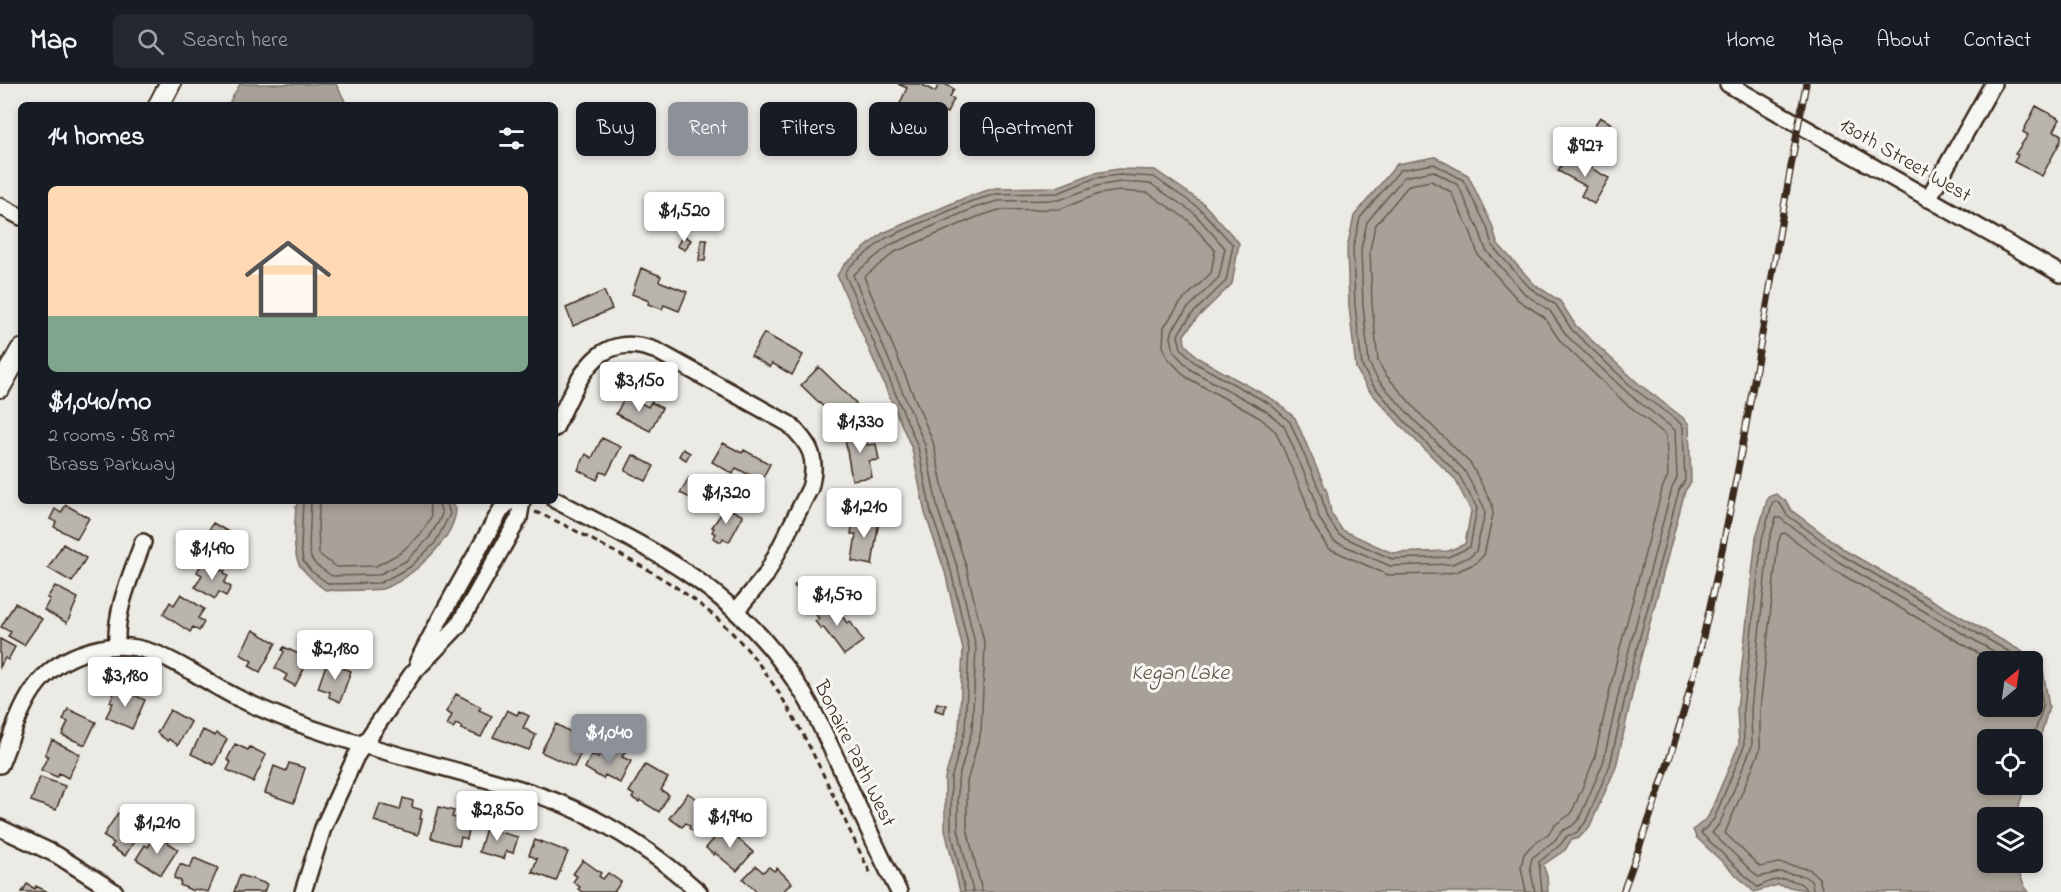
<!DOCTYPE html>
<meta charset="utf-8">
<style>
body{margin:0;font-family:"Indie Flower",sans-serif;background:#242831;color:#f1f3f6;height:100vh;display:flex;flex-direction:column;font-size:22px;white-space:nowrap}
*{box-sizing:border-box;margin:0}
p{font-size:20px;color:#9ea1a6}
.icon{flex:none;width:33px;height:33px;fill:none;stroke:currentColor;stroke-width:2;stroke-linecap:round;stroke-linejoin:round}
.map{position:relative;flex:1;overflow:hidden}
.details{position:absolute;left:18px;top:18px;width:540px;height:402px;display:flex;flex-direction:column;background:#171b24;border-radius:9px;box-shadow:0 3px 9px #0003}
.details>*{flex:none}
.hud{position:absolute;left:576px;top:18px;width:570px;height:54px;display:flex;gap:12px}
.needle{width:39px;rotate:29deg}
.controls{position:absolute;left:1977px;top:567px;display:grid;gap:12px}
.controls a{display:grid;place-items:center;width:66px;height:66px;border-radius:9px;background:#171b24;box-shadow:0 3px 9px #0003;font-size:30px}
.price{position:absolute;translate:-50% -51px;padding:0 14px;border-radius:6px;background:#fff;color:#222;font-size:20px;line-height:39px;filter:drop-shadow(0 2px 3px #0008)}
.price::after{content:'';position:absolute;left:50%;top:36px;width:18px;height:14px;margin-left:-9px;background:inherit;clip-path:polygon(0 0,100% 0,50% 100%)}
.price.active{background:#8c9099;color:#fff}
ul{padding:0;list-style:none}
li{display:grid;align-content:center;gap:12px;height:318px;padding:0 30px}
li+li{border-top:2px solid #363941}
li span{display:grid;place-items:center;height:186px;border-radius:9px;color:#555}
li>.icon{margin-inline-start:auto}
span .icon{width:108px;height:108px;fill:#fffc;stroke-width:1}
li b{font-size:26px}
h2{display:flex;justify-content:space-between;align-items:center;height:72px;padding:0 30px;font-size:26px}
.pill{padding:0 21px;border-radius:9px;background:#171b24;box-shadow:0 3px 9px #0003;font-size:21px;line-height:54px}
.pill.active{background:#8c9099;color:#fff}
header{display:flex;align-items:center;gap:36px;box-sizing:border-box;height:84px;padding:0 30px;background:#171b24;border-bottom:2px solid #363941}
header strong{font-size:28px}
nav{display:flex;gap:33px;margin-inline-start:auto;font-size:21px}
.search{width:420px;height:54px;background:#242831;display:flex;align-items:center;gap:15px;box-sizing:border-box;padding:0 21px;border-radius:9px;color:#9ea1a6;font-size:22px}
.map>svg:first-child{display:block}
.water{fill:#a8a198;stroke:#7c7167;stroke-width:1.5;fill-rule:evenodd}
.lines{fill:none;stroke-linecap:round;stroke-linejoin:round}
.shore{stroke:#675a4f;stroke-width:1.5}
.building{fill:#bab4ae;stroke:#3b2a1e;stroke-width:1.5}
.minor-casing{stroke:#3b2a1e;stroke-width:20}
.major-casing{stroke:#3b2a1e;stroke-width:24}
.path{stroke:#3b2a1e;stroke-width:3;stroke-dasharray:6 4.5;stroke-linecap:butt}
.minor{stroke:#f6f6f2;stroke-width:15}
.major{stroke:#f6f6f2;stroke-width:20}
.rail-casing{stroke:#3b2a1e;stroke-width:7}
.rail{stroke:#f6f6f2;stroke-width:4.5;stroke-dasharray:14;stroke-linecap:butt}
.labels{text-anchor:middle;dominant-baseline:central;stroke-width:6;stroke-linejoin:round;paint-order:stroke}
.street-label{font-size:21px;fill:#3b2a1e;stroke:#f6f6f2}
.water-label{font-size:22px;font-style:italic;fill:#615449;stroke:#f6f6f2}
</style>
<header>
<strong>Map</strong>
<div class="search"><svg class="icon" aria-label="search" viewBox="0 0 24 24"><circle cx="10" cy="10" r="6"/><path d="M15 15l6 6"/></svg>Search here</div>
<nav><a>Home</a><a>Map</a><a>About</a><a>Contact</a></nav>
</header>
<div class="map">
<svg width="2061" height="808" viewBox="0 0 2061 808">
<rect width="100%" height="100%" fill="#ebeae5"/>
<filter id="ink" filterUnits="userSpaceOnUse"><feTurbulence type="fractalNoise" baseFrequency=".0167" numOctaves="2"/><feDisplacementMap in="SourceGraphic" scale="12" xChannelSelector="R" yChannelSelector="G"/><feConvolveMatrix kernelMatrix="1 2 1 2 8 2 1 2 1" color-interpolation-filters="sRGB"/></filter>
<g filter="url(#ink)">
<!-- water -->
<path class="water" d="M240,0h96l11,21h-119z
M1435,73l33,18 24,50 5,18 38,42 25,16 16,25 63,58 43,33 7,7 2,58 -6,9 -47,177 -22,99 -26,59 -11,12 -8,2 -6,10 -22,15 4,11 1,16h-588l-15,-62v-52l14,-49 4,-79 -18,-78 -20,-59 -13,-64 -75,-174 8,-11 38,-31 86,-37 26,-8 62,-1 37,-14 25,-4 36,1 48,33 36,40 -7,41 -36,35 -12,16 1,9 13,14 76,42 21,18 32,74 4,21 11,17 50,23 56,-2 17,-7 6,-33 -16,-32 -51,-50 -37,-41 -11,-20 -7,-62 -2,-58 7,-32 43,-52z
M1776,410l10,7 5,9 55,41 196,112 7,44 -16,55 -1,-22h-44v44l37,1 -7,25 -1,7 -29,1v44l27,1 10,24 4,5h-213l-38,-7 -24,7 -58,-55 -3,-7 15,-13 31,-73 -2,-35 19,-171 12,-41zM1988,578h44v44h-44z
M298,417h151l7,7c0,30 -46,73 -74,81 -6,1 -51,2 -56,1 -5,-2 -27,-22 -28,-28 -6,-17 -3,-38 -2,-55z"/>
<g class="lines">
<!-- shore -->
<path class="shore" d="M303,417l-2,46 2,14 8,10 18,13 51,-1 30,-16 25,-24 15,-29 -4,-13
M311,417l-2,45 2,12 5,7 16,11 46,-1 28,-14 23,-23 10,-17 3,-7 -4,-13
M320,417l-2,22 1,31 17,13 40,-1 24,-13 22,-20 9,-16 -2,-16
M2032,580l5,4 6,39 -11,34
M965,808l-14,-62v-51l14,-49 4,-81 -18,-78 -20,-59 -13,-65 -73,-173 4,-7 37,-29 86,-37 25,-7 61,-1 37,-15 25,-3 34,2 45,31 34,37 -7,36 -34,33 -12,17 -2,5 3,12 14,15 75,41 20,18 31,72 5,21 13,20 53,24 56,-2 22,-10 7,-39 -18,-33 -51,-50 -36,-41 -10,-18 -7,-61 -2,-57 7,-30 40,-48 34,-6 29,16 24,47 5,19 38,42 26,17 16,25 62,59 44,32 5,6 2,53 -6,10 -47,177 -22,98 -25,58 -9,10 -9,3 -7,9 -21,17 3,30
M973,808l-15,-63v-49l14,-50 4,-82 -18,-79 -20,-59 -13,-65 -72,-170 37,-30 84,-37 24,-7 61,-1 38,-14 23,-4 31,2 43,29 31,35 -6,29 -32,32 -14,20 -2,8 3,15 17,18 75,41 18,15 30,70 5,22 15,23 56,25 62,-2 19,-8 5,-5 9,-37 -1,-7 -20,-37 -50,-50 -36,-40 -9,-17 -6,-58 -2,-56 6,-27 37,-45 29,-6 25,14 21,45 7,20 39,44 25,17 17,25 63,59 45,35 2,48 -5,10 -47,177 -22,98 -24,56 -7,7 -10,5 -7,9 -23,18 -2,9 5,25
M982,808l-15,-64v-46l14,-51 4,-85 -19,-80 -19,-59 -14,-65 -69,-165 31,-25 82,-35 22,-7 61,-1 39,-15 21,-3 28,2 40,27 27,30 -4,23 -31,30 -16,24 -1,19 4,11 19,20 74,41 16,14 29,67 6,22 17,27 60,27 53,-1 15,-2 20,-9 8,-8 9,-40 -1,-11 -21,-40 -51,-50 -35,-40 -7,-13 -6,-57 -2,-54 5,-24 34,-41 22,-4 20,11 20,41 7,22 40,45 26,17 17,25 63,60 42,33 2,41 -5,10 -47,177 -22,97 -23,54 -15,10 -8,10 -18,13 -6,7 -3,13 5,25
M1806,808c-1,-11 -20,-14 -30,-12 -7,1 -13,5 -19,7l-56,-54 13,-14 30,-73 -1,-37 19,-170 11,-37 3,-1 5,4 6,10 56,41 184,106
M1814,808l-3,-11 -7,-5 -24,-4 -22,5 -46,-44 8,-10 32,-77 -1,-37 18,-168 7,-23h4l59,44 173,100
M1823,808l-4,-14 -10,-9 -30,-6 -19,4 -35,-34 35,-83v-41l18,-166 3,-9 4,-1 49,37 160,92"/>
</g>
<!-- building -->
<path class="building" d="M898,0h23l14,8 4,-8h6l9,5 -4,8 4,2 -7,14 -12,-6 -7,12 -8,-4 -3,5 -20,-10 10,-22z
M2036,22l24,13 -6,12 7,3v6l-19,36 -28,-14 4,-7 -3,-1 13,-19 -5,-3z
M1600,33l12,7 -5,9 -12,-8z
M1567,71l42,23 -15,26 -13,-8 5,-10 -28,-15z
M683,151l8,5 -6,10 -8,-4z
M701,156h6l-2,21h-6z
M641,184l20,8 -2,5 28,11 -8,19 -15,-6 -2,4 -14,-5 1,-3 -17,-7z
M604,207l8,18 -39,17 -7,-18z
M764,249l39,22 -11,20 -20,-12 -2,4 -19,-11z
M819,283l37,36 -18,18 -37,-36z
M626,311l22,12 3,-5 11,6 -12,23 -34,-17z
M865,345l2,16 9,-1 3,16 -10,1 3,16 -20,3 -8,-47z
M602,354l19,9 -14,27 -6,-2 -4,8 -19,-10 8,-16 6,4z
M723,359l19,10 2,-3 26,14 -9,17 -25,-13 -3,6 -21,-12z
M683,365l7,4 -4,7 -7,-4z
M633,371l21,11 -8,15 -21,-10z
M689,394l19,11 -8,14 -20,-10z
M66,421l23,13 -12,21 -23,-12 2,-5 -6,-3 5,-10 6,4z
M726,423l17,9 -14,26 -6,-4 -2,4 -8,-4 3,-4 -4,-2 2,-4 -2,-1z
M854,431l25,5 -7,45 -20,-4 4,-27h-5z
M213,439l26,15 -13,23 -22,-12 6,-11 -4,-3z
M63,460l23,14 -14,24 -24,-14z
M203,477l17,10 2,-1 3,1 -1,2 4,3 -4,7 7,4 -5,9 -7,-4 -4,7 -20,-12 7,-12 -5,-3z
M801,495l5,5 -7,7 -5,-5z
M55,502l23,12 -11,25 -23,-13 6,-11 -3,-1z
M181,510l23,15 -6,9 6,4 -5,9 -6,-4 -3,5 -27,-18 7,-12 4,3z
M830,514l17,25 3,-2 13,20 -19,14 -21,-28 -2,2 -6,-8 4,-2 -6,-9z
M15,519l27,16 -18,26 -16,-9 3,-4 -10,-5z
M253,546l23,13 -16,29 -11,-6 3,-5 -12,-7z
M0,555l15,8 -7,13 -3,-2 -5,9z
M284,563l25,12 -14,27 -11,-6 3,-5 -12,-7 9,-16 -2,-2z
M327,578l24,9 -11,31 -11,-5 1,-5 -12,-4z
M117,603l28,13 -13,29 -26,-12 7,-14 -3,-1z
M456,610l25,13 -2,3 13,6 -11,21 -20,-8 1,-2 -6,-3 -3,4 -6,-3 5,-10 -6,-3z
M937,619l9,2 -2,8 -9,-3z
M68,625l28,13 -11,23 -23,-10 6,-13 -5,-2z
M170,626l21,12 -13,23 -9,-6 -1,2 -11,-8z
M507,626l10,5 2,-4 10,5 -6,12 13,7 -7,15 -36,-13z
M556,640l22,12 -6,12 9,5 -7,14 -33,-15z
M203,646l12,6 1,-3 11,6 -13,26 -23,-11z
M52,656l28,14 -12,24 -9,-5 -2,4 -16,-7 7,-14 -3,-1z
M235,660l13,6 2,-3 16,8 -13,27 -26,-12 4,-8 -4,-2z
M615,663l10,5 -3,5 9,4 -11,22 -15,-8 -2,4 -18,-11 7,-14 6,3 5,-9 9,5z
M289,679l16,5 -11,35 -29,-10 9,-27 12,5z
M645,681l23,13 -7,12 8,5 -10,17 -19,-12 -1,2 -7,-4 2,-3 -5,-3z
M40,693l25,9 -9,24 -25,-9z
M688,709l21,15 -6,8 9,6 -11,15 -12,-9 1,-2 -4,-3 -4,4 -13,-9z
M403,714l10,3 -1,6 10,3 -2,9h2l-4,16 -44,-14 6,-17 20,6z
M439,723l15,4 -2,6 19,5 -4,17 -6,-2 -2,9 -28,-8z
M132,727l15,10 -22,35 -14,-9 3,-4 -11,-7 15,-23 9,6z
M488,737l13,4 -2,7 19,5 -5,16 -7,-2 -2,8 -25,-7z
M725,743l28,25 -16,19 -22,-18 -1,2 -8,-7 12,-14 -2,-1z
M156,751l22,14 -17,26 -25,-16 9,-14 3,2z
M535,756l6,3v-2l27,11 -12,29 -24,-9 5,-13 -8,-4z
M194,774l24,10 -10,24 -14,-3 -1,2 -13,-6 1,-4 -7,-3 6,-14 10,4z
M583,776l18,13 -2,3 4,3 5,-6 13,9 -7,10h-32l-4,-3 2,-2 -7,-5 4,-6 -4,-2z
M756,782l7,6 6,-5 5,4 3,-3 15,15 -10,9h-25l-14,-13z
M240,791l27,9 -3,8h-30z
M27,800l8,5 1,-3 12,6h-26z"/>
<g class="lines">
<defs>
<path id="minor" d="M1728,0l333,190
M1928,115l65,-115
M0,122l21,11
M555,344c23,-46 39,-101 102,-77l132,73c22,21 29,34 21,64l-44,87 -30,36
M555,416c85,44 156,75 218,151 13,17 26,34 36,52 33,62 57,127 90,189
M117,562c-2,-37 14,-70 26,-104
M418,577c26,-52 55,-101 83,-151l9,-9
M0,681c23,-57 30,-102 101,-117 52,-11 93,29 137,50 74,36 154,55 233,77 35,10 70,19 103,34 47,21 87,49 125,83
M0,744l57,27 58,37
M303,808l20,-64 33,-72 56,-82 46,-48 61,-108 3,-17"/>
<path id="major" d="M159,21l11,-21
M0,303l21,-37"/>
</defs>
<!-- minor casing -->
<use href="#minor" class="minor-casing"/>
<!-- major casing -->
<use href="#major" class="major-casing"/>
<!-- path -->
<path class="path" d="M535,428c27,10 53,26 78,39 40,21 77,42 110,73 70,65 105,167 148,250"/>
<!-- minor -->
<use href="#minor" class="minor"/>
<!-- major -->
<use href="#major" class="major"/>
<defs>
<path id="rail" d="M1623,808c29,-78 56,-156 76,-238 45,-188 71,-380 107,-570"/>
</defs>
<!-- rail casing -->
<use href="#rail" class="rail-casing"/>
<!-- rail -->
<use href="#rail" class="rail"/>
</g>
</g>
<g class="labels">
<!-- street labels -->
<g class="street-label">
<text transform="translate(1905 77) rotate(30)">130th Street West</text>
<text transform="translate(854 670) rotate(64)">Bonaire Path West</text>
</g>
<!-- water labels -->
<g class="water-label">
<text x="1180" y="590">Kegan Lake</text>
</g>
</g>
</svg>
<div class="controls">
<a><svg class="needle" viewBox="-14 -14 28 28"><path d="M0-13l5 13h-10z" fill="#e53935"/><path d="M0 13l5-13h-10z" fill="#9ea1a6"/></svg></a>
<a><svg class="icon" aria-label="locate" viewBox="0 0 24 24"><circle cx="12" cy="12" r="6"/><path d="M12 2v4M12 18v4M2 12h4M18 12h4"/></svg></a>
<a><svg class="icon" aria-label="layers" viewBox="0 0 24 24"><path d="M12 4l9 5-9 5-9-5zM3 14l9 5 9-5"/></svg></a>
</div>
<b class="price" style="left:1585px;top:94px">$927</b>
<b class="price" style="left:684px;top:159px">$1,520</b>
<b class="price" style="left:639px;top:329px">$3,150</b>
<b class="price" style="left:860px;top:370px">$1,330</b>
<b class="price" style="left:726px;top:441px">$1,320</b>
<b class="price" style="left:864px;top:455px">$1,210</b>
<b class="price" style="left:212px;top:497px">$1,490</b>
<b class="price" style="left:837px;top:543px">$1,570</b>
<b class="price" style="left:335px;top:597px">$2,180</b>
<b class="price" style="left:125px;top:624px">$3,180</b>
<b class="price active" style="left:609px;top:681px">$1,040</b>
<b class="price" style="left:497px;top:758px">$2,850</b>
<b class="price" style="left:730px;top:765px">$1,940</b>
<b class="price" style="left:157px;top:771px">$1,210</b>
<div class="hud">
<a class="pill">Buy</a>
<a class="pill active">Rent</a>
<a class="pill">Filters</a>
<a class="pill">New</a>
<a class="pill">Apartment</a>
</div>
<section class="details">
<h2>14 homes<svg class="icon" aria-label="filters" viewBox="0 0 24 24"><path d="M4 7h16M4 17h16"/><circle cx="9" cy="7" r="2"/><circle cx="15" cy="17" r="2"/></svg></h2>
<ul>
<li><span style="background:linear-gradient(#ffd9b3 70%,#7fa58c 0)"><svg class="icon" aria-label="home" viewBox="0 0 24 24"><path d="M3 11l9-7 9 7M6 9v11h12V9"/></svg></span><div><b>$1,040/mo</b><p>2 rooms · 58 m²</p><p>Brass Parkway</p></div></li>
</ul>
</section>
</div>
